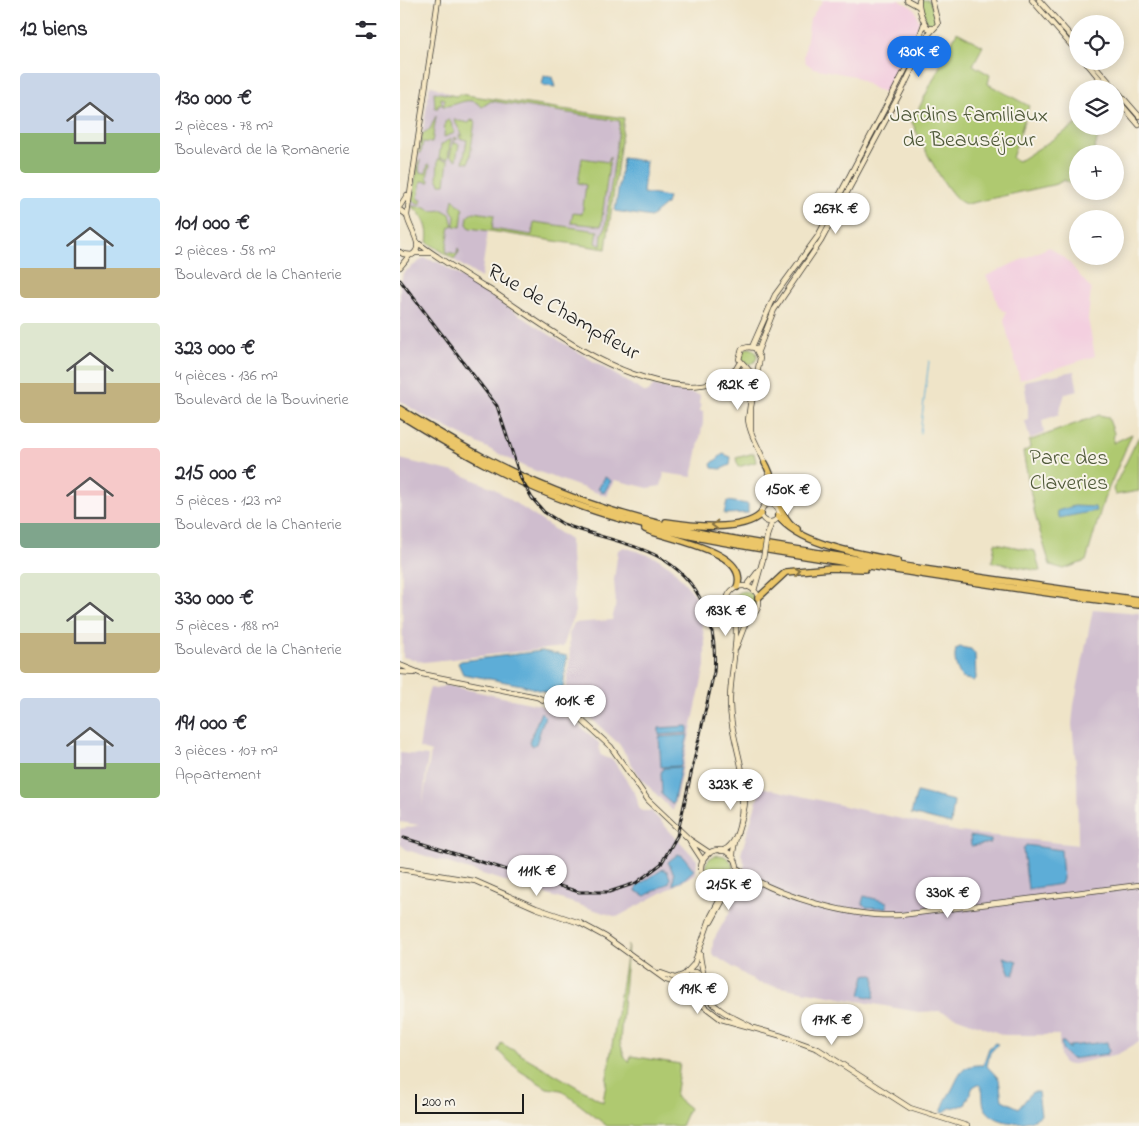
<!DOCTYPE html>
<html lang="fr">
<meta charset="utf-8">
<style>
body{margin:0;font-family:"Indie Flower",sans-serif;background:#f7f7f7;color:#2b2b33;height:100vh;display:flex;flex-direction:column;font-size:19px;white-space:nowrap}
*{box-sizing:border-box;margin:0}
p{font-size:16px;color:#7c7c81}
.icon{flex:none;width:28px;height:28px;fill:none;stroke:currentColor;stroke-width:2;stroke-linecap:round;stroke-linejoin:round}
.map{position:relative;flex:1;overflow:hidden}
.details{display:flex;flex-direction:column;background:#fff;width:400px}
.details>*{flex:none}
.fabs{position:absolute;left:669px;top:15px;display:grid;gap:10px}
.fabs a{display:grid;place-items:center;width:55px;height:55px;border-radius:50%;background:#fff;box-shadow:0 2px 12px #0003;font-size:25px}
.scale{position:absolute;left:15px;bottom:12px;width:109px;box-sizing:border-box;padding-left:5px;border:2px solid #1c1c1c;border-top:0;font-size:14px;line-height:18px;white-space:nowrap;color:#1c1c1c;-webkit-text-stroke:4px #f7f3e8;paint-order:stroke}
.price{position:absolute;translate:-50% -42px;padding:0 11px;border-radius:18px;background:#fff;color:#222;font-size:16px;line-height:32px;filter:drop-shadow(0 1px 2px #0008)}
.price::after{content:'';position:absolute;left:50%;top:30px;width:15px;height:11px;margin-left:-8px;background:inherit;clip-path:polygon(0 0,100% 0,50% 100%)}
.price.current{background:#1a73e8;color:#fff}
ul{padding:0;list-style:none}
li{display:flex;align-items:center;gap:15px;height:125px;padding:0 20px}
li span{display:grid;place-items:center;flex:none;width:140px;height:100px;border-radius:5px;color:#555}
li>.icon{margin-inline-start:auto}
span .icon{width:60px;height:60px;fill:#fffc;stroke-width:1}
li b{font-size:21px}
h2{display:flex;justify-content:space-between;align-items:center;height:60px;padding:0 20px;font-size:21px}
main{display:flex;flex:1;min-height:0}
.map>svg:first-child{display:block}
.built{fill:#f3cfdf}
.industrial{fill:#cfbdce}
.green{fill:#afc96f;stroke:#667246}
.water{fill:#5dadd7;stroke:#3c647a}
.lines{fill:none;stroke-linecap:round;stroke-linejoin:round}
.stream{stroke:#5dadd7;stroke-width:1}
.secondary-casing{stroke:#3c3a36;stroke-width:6}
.highway-casing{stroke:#3c3a36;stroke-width:8}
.secondary{stroke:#f7e8c3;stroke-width:4.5}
.highway{stroke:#ebc669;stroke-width:5.5}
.rail-casing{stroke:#1c1c1c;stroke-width:3}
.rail{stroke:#f7f3e8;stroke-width:1;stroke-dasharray:4;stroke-linecap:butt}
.secondary-bridge-casing{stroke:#3c3a36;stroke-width:6;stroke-linecap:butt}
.secondary-bridge{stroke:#f7e8c3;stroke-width:4.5}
.oneway{stroke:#847142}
.labels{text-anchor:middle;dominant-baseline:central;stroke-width:4;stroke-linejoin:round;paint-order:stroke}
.park-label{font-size:22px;fill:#4f5939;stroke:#f7f3e8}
.street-label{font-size:22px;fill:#1c1c1c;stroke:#f7f3e8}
</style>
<main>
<section class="details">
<h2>12 biens<svg class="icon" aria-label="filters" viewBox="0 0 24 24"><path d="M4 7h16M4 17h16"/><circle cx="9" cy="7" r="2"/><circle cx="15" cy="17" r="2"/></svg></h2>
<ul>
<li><span style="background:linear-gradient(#c9d6e8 60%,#8fb573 0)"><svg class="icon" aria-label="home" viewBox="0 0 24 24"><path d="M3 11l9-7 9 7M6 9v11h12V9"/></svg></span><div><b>130 000 €</b><p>2 pièces · 78 m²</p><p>Boulevard de la Romanerie</p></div></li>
<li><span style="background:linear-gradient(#bfe0f5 70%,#c2b280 0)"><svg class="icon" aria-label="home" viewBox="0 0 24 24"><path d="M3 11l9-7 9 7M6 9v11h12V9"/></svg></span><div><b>101 000 €</b><p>2 pièces · 58 m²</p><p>Boulevard de la Chanterie</p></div></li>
<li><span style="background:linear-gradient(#dfe7d0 60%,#c2b280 0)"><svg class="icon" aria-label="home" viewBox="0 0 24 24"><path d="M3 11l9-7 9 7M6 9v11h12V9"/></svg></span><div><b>323 000 €</b><p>4 pièces · 136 m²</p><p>Boulevard de la Bouvinerie</p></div></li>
<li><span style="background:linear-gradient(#f6c9c9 75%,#7fa58c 0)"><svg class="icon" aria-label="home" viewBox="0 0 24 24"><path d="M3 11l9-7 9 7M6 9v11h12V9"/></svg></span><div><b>215 000 €</b><p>5 pièces · 123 m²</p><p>Boulevard de la Chanterie</p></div></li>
<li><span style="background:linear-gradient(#dfe7d0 60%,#c2b280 0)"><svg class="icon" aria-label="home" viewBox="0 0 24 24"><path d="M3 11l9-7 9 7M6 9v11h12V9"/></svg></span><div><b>330 000 €</b><p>5 pièces · 188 m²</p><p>Boulevard de la Chanterie</p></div></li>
<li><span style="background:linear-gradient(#c9d6e8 65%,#8fb573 0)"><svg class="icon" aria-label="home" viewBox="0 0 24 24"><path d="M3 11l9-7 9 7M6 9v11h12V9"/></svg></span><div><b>191 000 €</b><p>3 pièces · 107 m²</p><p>Appartement</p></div></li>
</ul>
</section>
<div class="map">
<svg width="739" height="1126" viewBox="0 0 739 1126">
<rect width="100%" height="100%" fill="#f7f3e8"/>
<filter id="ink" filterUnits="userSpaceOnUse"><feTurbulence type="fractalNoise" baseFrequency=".02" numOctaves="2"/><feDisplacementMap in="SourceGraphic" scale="10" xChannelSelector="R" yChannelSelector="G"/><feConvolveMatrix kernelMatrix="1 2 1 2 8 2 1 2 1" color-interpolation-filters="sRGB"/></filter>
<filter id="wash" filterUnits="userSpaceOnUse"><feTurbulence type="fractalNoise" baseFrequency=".0096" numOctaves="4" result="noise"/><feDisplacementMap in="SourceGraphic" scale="20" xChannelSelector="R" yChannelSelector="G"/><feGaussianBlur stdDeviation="1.12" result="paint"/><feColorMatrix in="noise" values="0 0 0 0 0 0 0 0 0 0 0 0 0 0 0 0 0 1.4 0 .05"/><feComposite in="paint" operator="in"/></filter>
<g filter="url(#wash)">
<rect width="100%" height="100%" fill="#efe4c8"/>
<!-- built -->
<path class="built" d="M423,0h76l16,9 4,13 -9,29 -21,41 -11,-1 -24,-15 -41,-8 -7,-5 -2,-6 6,-38z
M649,247l18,13 24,29 -3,30 7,37 -75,24 -16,-59 2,-10h-3l-5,-5 -4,-14 -8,-16z"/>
<!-- industrial -->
<path class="industrial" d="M30,85l26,11 3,-2 165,24 -18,131 -118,-19 -7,48 -54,-36 1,-10 -7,-18 -10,-9z
M24,258l16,5 110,72 94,57h5l4,-7 47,10 -1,9h2l-1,7 3,1v11l-11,54 -28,-4 -3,13 -13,2 -33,-8 -9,16 -81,-29 -101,-51 -24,-15v-114l3,-14z
M674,371l4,20 -13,3 -7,21 -16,5 2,13 -14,6 -5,-18 3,-1v-13l-4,-26z
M0,459l58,14 35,15 77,52 5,72 -12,35 -139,15 -21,-5z
M224,547l33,11 15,10 25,29 8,44v25l-32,145 -31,-31 -23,-36 -35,-32 -22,-12 3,-5 5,-38 -1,-23 5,-11 38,-3 4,-16 -2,-24 4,-30z
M693,609l46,4v429l-21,12 -48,11 -7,-2 -3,-8 -1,-20h-55l-65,-24 -21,1 -160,-29 -46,-29 1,-13 17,-30 15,-47 -4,-10 20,-67 198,45 119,13 -1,-69 -5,-52 2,-19z
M46,685l93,20 35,16 25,22 1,11 4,3 9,3 23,35 3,13 3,3h9l46,49 -1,14 -79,43 -210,-67 -7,-6v-15l19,-4 -19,-3v-69l28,3 -6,52 9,-56 -12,-4 8,-51 3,-9 6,1z"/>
<!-- green -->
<path class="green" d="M522,0h6l2,2 6,18 -3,6 -6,-3 -6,-19z
M557,32l26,14 -10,19 17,10 -2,9 41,22 -17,52 6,3 4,-2 55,-35 1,2h13l9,5 -7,23h-15l-1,33 -13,-7 -7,4 -90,20c-17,0 -48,-66 -55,-82z
M34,92l22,4 3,-2 165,24 -18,131 -136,-21 -3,-4 1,-8 6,-4 20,3 -2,14 40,6 2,-13 64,9 -2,12 5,3 1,-13 3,-4 15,-108 -129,-20 -9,6c-13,-14 -25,0 -39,-1l2,-7 -4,-1 1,7h-4v3h-3z
M36,116l-4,27 -9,-1 -2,11h-2l3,-19 8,-5z
M48,120h2l5,13 -11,4 1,-15z
M54,120l15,3 2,-3 4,1 -6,42 -6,-1 4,-22 -7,-1 -1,-4 4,1z
M54,137l4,2h-3l-1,4 5,1 -3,16 -6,-4z
M51,138l-3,21 -9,-1 2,-13z
M210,157l-9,69 -30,-3 2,-10 9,1 4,-29 -8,-2 4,-25 26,4z
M38,159l10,2 -3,23h-5l-3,-6z
M20,160l-1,12 7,1 2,-9 2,1 -3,12 3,5 -9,-1 -3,18 4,1 -2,4 -8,-4 6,-38z
M53,199l10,10 -2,18 -7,-1 1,-10 -4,-7z
M11,206l15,1 5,4 12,-1 7,4 3,12h-3l-4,26 11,2 1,-6 1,4 -5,7 -27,-17c3,-14 -4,-28 -16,-36z
M341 356a8 8 0 1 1 16 0a8 8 0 1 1-16 0Z
M699,415l9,2 6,16 -1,10 19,-9 -28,65 -18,62 -22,8 -14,-4 -15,-50 -12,-63 7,-4 -1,-7z
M739,436v55l-24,4 -2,-6z
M354,453l2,9 -18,5 -2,-9z
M595,543l40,8 5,20 -48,-9z
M332 603a12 12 0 1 1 24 0a12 12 0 1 1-24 0Z
M305 869a14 14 0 1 1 28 0a14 14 0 1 1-28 0Z
M228,945l-8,97 5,16 4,4 2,-6 49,8 -5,33 14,11 -8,18h-74l-46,-36 -14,-2 -27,-17 -22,-20 3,-8 102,59z"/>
<!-- water -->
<path class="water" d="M144,76l8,1 3,10 -13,-2z
M223,158l23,3 -3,32 25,4 -2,7 -15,13 -36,-6z
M323,454l8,3 -1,8 -9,4 -9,-1 -1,-4z
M205,477l6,4 -7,12 -6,-4z
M327,501l21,3v9l-24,1z
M674,506l21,1 1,4 -37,7 -2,-7z
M560,647l11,2 4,5 1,25 -2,2 -12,-3c-5,-8 -9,-18 -6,-29z
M142,651l25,5 -5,41 -40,-12 -59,-11 -5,-11 3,-2z
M141,712l4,4 -9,28 -4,2 -3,-4z
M288,726v7l-29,2v-7z
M288,735l-7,31 -20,1 -2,-30z
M281,767l-8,37 -11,-9 -1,-22 2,-5z
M517,792l37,9 -3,23 -40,-10z
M570,836l21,4v3l-20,3z
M626,845l35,5 2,29 -2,5 -33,5 -5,-39z
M278,854l5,2 11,14 -11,10 -10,5 1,-11 -6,-12z
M263,869l4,2 3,7 -1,5 -24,13 -9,-5 1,-5z
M572,890l1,9 -10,1 -4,-8z
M464,896l23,6v6l-21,-1 -4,-4z
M603,957l14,4 -3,14 -4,-1z
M469,974l6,2 -1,22 -14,-3 5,-20z
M661,1042h3l5,7v-3l38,-4 2,9 -2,3 -36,5 -9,-9z
M595,1043l3,1 -8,9 -3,13 12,13 3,21 17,8 13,-16h6l3,23c-13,11 -43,11 -55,-5 -6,-8 0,-21 -8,-26l-5,3 -8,18 -15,3 -9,6c2,-8 4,-14 9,-21 10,-17 9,-29 33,-28l6,-17z"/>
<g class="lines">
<!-- stream -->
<path class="stream" d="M520,433l9,-72"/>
</g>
</g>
<g filter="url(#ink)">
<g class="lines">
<defs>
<path id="secondary" d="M507,0l11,6
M519,0c-1,7 4,23 9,28h6
M632,0l46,53
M639,0l39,44
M685,61l23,28
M691,61l48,55
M715,97l24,28
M0,206l7,-11
M0,210l7,5c1,13 19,31 5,40l-9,-1 -3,-2
M7,215l31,-215
M18,243c24,18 51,34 77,50 56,38 124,90 194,93 22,0 39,-8 57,-18
M15,253h16
M0,267l9,-11
M352,347l23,-52 43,-59 96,-183 10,-29
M358,351l16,-41 47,-69 83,-155 24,-51 10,-11 -6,-24
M324,377l12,-8 4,-7
M351,431v-24l9,-49 -5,-10 -7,-1 -6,2 -3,10 15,17 -6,44c2,17 13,30 18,46
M368,473l7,33
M361 513a9 9 0 1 1 18 0a9 9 0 1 1-18 0Z
M367,536l5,-14
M327 602a16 16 0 1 1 32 0a16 16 0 1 1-32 0Z
M346,587l13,-17
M354,591l9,-32
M336,648l12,-31
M0,665l22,9 115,23 40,19 34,31 37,53 41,39 21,14
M0,672l14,1
M290,841l13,20
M301 868a18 18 0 1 1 36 0a18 18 0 1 1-36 0Z
M321,851c20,-5 22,-43 21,-60
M333,858c-1,-19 11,-37 12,-56 1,-35 -16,-68 -15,-103 0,-21 10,-68 4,-84
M337,868c38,29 117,50 164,47l238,-30
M0,869l75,12 61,27 44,15 26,14 60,43 14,5
M333,880l26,4
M316,886l4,11 -1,4 -8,15 -17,48 -13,14 -1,10 4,6 8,3 29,22 61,17 36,13 92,59 57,18
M311,922l12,-22 3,-15
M288,972h8l6,4
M261,973l14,5 8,-3
M304,991c7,17 30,27 46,35
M292,997c22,-4 8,-28 8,-43"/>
<path id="highway" d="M0,409c55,34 111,66 172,88 84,32 172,44 260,58 102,16 205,31 307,45
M0,415c55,34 111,66 172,88 85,32 175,43 264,58 101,15 202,32 303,44
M365,463c12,19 11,54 32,66
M378,516c23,30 85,38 120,45
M266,522c25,4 77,10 95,-8
M245,529c22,10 106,22 92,58
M358,598l28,-26 45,-4 34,1"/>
</defs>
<!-- secondary casing -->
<use href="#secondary" class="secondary-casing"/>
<!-- highway casing -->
<use href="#highway" class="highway-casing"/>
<!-- secondary -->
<use href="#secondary" class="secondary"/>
<!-- highway -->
<use href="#highway" class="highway"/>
<defs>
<path id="rail" d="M0,280l97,126 24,73 11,19 12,14 19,12c30,12 65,17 94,32 44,23 61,69 57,116l-37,164 -16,28 -25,19 -27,9h-30l-175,-54"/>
</defs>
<!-- rail casing -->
<use href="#rail" class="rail-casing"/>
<!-- rail -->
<use href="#rail" class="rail"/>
<defs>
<path id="secondary-bridge" d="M363,559l4,-23"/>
</defs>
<!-- secondary-bridge casing -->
<use href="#secondary-bridge" class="secondary-bridge-casing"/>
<!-- secondary-bridge -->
<use href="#secondary-bridge" class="secondary-bridge"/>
</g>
<!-- one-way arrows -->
<defs><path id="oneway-chevron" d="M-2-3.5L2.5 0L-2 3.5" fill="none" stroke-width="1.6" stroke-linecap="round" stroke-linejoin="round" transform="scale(1.25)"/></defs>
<g class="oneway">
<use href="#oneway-chevron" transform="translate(315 525) rotate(180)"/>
<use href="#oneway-chevron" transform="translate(397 571) rotate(-8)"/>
</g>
</g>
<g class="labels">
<!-- park labels -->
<g class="park-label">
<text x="569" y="116">Jardins familiaux<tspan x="569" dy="25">de Beauséjour</tspan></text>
<text x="669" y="459">Parc des<tspan x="669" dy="25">Claveries</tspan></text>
</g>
<!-- street labels -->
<g class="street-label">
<text transform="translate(163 313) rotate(30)">Rue de Champfleur</text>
</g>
</g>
</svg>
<div class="fabs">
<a><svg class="icon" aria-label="locate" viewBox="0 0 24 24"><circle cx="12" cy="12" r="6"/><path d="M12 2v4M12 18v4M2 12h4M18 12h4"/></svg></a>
<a><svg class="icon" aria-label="layers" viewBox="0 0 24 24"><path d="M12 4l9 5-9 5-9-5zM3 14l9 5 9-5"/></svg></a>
<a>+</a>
<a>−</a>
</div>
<div class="scale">200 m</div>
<b class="price current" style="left:519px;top:78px">130K €</b>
<b class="price" style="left:436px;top:235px">267K €</b>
<b class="price" style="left:338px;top:411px">182K €</b>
<b class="price" style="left:388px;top:516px">150K €</b>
<b class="price" style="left:326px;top:637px">183K €</b>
<b class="price" style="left:175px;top:727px">101K €</b>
<b class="price" style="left:331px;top:811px">323K €</b>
<b class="price" style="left:137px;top:897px">111K €</b>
<b class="price" style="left:329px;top:911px">215K €</b>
<b class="price" style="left:548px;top:919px">330K €</b>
<b class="price" style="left:298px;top:1015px">191K €</b>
<b class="price" style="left:432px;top:1046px">171K €</b>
</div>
</main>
